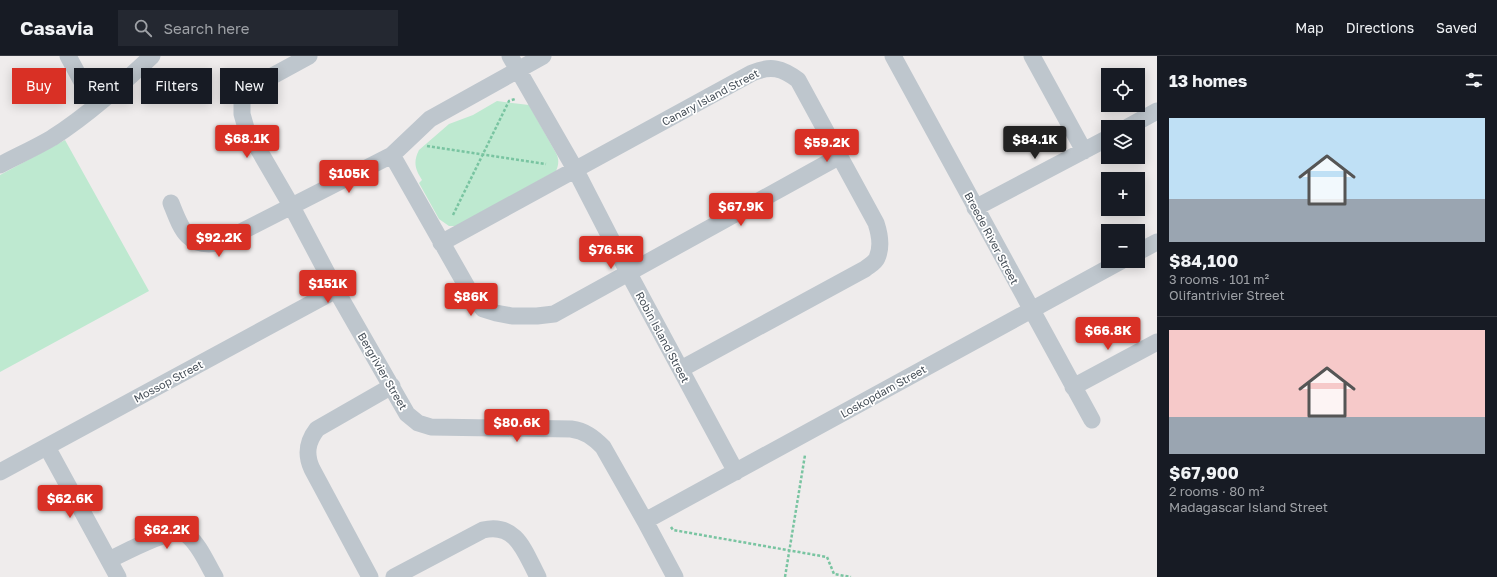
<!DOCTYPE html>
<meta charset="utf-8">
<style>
body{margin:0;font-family:"Golos Text",sans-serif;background:#242831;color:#f1f3f6;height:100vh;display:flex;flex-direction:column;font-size:15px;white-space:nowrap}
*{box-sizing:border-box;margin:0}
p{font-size:13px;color:#9ea1a6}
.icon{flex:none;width:22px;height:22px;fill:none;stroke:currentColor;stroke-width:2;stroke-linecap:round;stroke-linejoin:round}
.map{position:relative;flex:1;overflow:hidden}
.sheet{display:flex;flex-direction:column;background:#171b24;width:340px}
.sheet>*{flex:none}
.guide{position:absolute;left:12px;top:12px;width:380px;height:36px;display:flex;gap:8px}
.controls{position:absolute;left:1101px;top:12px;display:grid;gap:8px}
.controls a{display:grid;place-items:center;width:44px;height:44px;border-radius:0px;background:#171b24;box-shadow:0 2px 10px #0003;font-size:20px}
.price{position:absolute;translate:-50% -34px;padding:0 9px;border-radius:4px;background:#d93025;color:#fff;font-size:13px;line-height:26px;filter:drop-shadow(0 1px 2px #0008)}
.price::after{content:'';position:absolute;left:50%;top:24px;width:12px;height:9px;margin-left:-6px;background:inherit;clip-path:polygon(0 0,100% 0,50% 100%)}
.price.on{background:#222;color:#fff}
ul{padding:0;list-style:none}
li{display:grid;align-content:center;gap:8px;height:212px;padding:0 12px}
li+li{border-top:1px solid #363941}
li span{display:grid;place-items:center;height:124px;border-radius:0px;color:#555}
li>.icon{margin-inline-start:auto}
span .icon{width:72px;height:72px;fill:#fffc;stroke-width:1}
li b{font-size:17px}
h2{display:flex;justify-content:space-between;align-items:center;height:48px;padding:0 12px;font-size:17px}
.tag{padding:0 14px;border-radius:0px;background:#171b24;box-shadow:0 2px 10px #0003;font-size:14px;line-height:36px}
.tag.on{background:#d93025;color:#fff}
header{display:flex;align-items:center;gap:24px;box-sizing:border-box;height:56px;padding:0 20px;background:#171b24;border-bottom:1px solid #363941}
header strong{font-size:19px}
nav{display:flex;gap:22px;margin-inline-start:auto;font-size:14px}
.search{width:280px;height:36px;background:#242831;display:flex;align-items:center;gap:10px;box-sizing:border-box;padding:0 14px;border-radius:0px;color:#9ea1a6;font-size:15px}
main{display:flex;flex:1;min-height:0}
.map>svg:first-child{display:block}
.green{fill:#bee9d0}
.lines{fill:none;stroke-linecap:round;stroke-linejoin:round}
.path{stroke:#79c4a1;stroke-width:2.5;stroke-dasharray:3 2;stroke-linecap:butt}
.minor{stroke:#bec6cd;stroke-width:17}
.labels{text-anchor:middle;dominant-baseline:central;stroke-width:3.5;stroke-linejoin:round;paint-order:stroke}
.street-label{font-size:11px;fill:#464f58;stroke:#fff}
</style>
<header>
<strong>Casavia</strong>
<div class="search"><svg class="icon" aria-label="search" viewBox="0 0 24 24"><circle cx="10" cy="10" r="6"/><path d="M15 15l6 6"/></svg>Search here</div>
<nav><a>Map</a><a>Directions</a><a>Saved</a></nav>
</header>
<main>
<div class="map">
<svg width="1157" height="521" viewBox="0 0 1157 521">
<rect width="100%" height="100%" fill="#efecec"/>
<!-- green -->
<path class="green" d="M497,45l32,4 27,48c3,6 3,11 0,18l-100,55h-7l-10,-7 -20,-36 3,-3c-7,-11 -9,-18 -3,-30l30,-26 24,-9z
M65,84l84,151 -149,81v-197z"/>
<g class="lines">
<!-- path -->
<path class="path" d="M427,90l119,18
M453,159l56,-114 6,-2
M671,471l2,3 154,27 7,17 17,3
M785,521l20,-122"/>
<!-- minor -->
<path class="minor" d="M68,0l27,50
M309,0l-44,24 -18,12 -5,8v14l4,14 46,79 44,83 71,124 11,9 13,4 140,2c14,2 22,8 32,18l42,74 30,56
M510,0l65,113 53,103 108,200
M893,0l199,364
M1032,0l52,95
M1128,71l29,-16
M392,99l79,139 12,15 13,4 16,3h25l17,-2 286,-158
M0,109c17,-9 35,-17 52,-27 36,-23 69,-53 100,-82
M171,147c10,25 16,46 48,40l173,-88 38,-36 113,-63
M975,152l133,-70
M441,187l311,-170c19,-8 30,-5 46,7l78,143c4,12 6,24 1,35 -2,5 -9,8 -12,11l-184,100
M1138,196l19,-10
M1073,331l84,-45
M47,391l71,130
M0,416l336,-182
M645,465l476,-260
M109,504c15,-7 65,-35 78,-25 13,10 20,29 28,42
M370,521l-58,-108c-7,-15 -5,-27 5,-40l75,-43
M394,521l89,-47c34,-8 42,23 55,47"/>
</g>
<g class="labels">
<!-- street labels -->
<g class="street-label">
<text transform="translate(710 41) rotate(-28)">Canary Island Street</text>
<text transform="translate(992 182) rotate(62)">Breede River Street</text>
<text transform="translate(663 281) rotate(62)">Robin Island Street</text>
<text transform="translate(383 315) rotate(60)">Bergrivier Street</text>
<text transform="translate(168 325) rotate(-28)">Mossop Street</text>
<text transform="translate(883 335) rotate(-29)">Loskopdam Street</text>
</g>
</g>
</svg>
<div class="controls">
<a><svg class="icon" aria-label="locate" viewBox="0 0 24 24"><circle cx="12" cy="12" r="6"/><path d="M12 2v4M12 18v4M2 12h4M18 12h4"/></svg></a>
<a><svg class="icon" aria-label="layers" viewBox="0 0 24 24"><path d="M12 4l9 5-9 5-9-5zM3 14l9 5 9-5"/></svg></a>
<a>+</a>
<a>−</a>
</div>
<b class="price" style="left:247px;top:103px">$68.1K</b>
<b class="price on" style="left:1035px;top:104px">$84.1K</b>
<b class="price" style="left:827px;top:107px">$59.2K</b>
<b class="price" style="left:349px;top:138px">$105K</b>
<b class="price" style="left:741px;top:171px">$67.9K</b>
<b class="price" style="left:219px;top:202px">$92.2K</b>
<b class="price" style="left:611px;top:214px">$76.5K</b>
<b class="price" style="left:328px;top:248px">$151K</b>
<b class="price" style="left:471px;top:261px">$86K</b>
<b class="price" style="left:1108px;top:295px">$66.8K</b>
<b class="price" style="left:517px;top:387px">$80.6K</b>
<b class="price" style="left:70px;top:463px">$62.6K</b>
<b class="price" style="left:167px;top:494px">$62.2K</b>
<div class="guide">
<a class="tag on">Buy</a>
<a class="tag">Rent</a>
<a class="tag">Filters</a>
<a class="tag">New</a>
</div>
</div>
<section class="sheet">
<h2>13 homes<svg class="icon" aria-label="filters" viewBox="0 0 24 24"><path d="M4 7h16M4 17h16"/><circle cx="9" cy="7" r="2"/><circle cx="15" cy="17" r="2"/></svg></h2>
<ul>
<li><span style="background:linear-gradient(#bfe0f5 65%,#9aa5b1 0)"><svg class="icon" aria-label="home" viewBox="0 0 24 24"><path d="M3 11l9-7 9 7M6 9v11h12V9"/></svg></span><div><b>$84,100</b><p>3 rooms · 101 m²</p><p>Olifantrivier Street</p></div></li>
<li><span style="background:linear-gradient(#f6c9c9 70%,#9aa5b1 0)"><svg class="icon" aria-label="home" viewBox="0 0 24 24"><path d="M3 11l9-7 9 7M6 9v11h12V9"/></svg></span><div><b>$67,900</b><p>2 rooms · 80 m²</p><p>Madagascar Island Street</p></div></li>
</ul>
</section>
</main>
